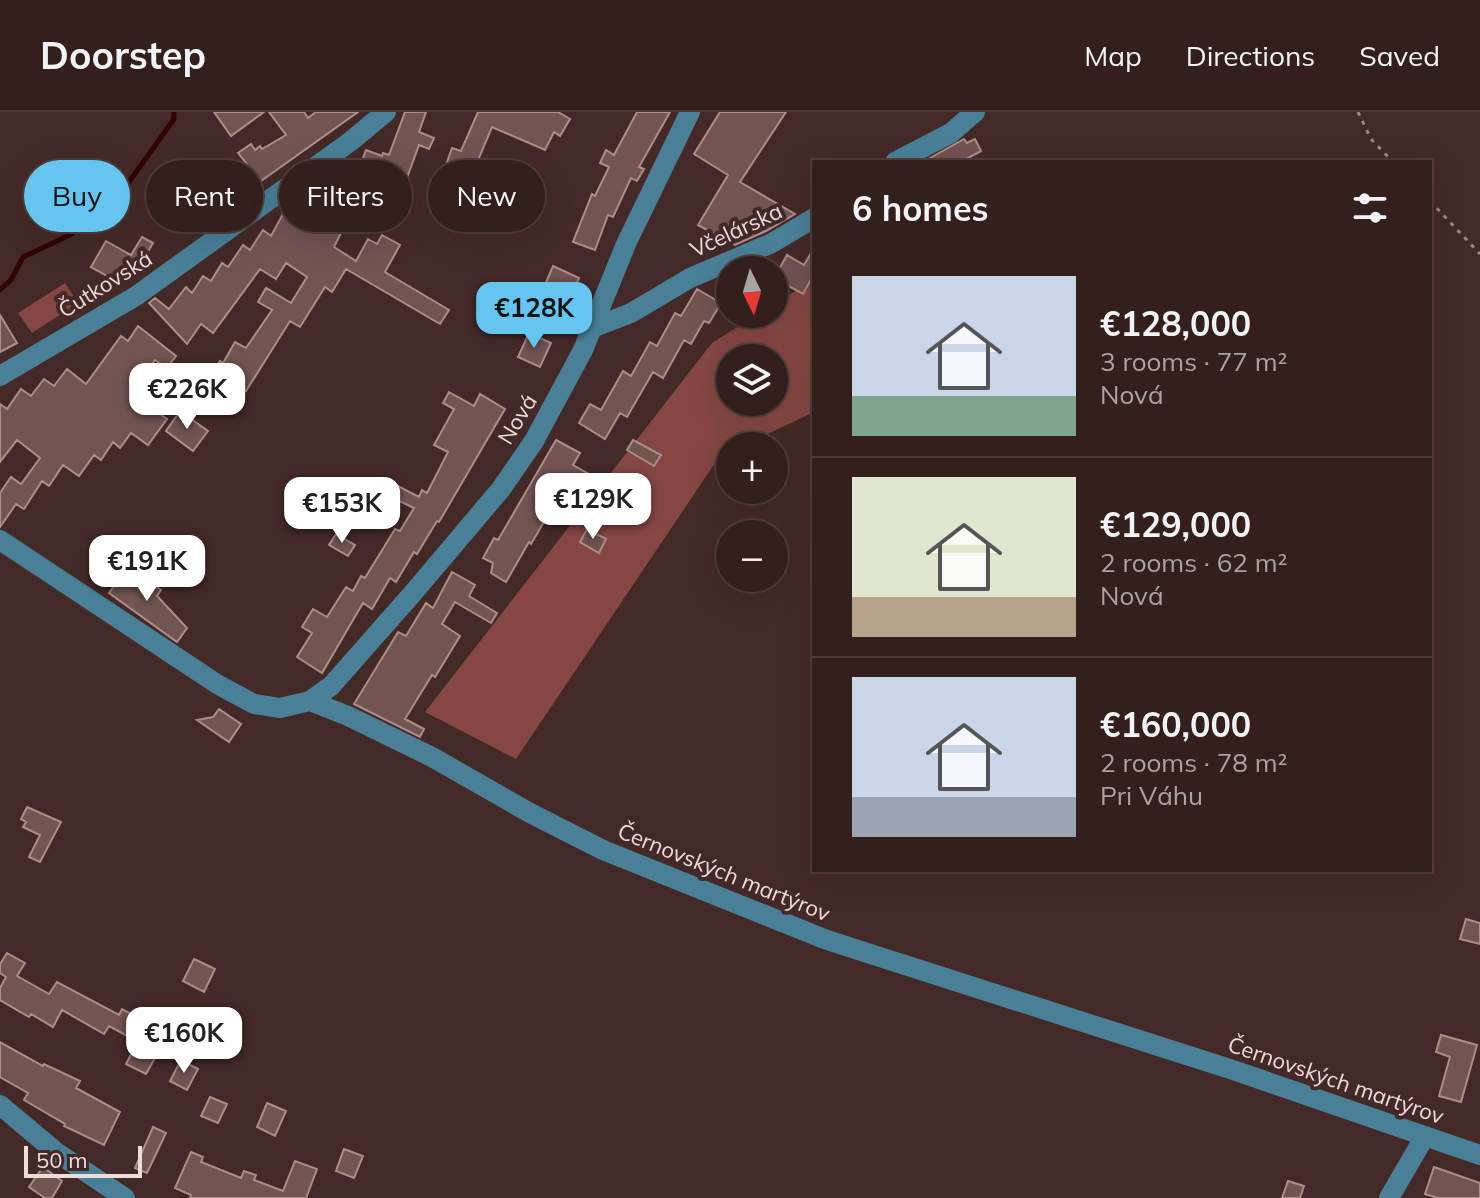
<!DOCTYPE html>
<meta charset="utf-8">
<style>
body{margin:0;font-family:Mulish,sans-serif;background:#3b2826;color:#f1f3f6;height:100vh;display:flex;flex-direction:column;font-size:30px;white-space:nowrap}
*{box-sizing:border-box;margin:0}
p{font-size:26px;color:#a9a3a4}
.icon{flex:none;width:44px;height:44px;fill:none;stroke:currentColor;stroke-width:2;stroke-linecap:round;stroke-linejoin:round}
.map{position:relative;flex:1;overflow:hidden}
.details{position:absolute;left:812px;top:48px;width:620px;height:712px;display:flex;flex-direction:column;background:#33201d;border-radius:0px;box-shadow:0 8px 32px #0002,0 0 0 2px #4e3e3b}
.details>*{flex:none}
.banner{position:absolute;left:24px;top:48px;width:668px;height:72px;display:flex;gap:16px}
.needle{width:52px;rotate:175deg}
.buttons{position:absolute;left:716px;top:144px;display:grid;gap:16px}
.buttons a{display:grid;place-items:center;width:72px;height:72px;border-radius:50%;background:#33201d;box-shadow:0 8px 32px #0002,0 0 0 2px #4e3e3b;font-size:40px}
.scale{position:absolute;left:24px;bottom:20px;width:118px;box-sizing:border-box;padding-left:8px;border:4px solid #eedcda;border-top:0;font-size:22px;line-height:28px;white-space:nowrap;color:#eedcda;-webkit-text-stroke:6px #442a27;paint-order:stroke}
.price{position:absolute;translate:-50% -68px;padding:0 18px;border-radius:16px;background:#fff;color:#222;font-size:26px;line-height:52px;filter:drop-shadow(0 2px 4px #0008)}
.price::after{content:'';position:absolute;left:50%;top:48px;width:24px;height:18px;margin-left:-12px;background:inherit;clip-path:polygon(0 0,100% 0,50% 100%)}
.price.on{background:#65c5ee;color:#111}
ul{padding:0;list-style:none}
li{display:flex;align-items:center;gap:24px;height:200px;padding:0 40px}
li+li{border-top:2px solid #4e3e3b}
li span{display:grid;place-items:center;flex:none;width:224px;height:160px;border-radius:0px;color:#555}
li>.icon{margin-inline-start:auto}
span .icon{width:96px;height:96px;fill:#fffc;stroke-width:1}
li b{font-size:34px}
h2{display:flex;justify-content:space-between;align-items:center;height:96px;padding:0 40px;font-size:34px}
.tag{padding:0 28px;border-radius:36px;background:#33201d;box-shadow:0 8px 32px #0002,0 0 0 2px #4e3e3b;font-size:28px;line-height:72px}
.tag.on{background:#65c5ee;color:#111}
header{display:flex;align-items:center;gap:48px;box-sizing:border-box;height:112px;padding:0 40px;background:#33201d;border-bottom:2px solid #4e3e3b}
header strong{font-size:38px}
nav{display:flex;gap:44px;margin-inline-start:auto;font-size:28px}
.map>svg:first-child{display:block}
.green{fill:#854743;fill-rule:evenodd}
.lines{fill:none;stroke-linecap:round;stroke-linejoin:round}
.stream{stroke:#320305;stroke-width:5}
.building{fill:#725451;stroke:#ad8c89;stroke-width:2}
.path{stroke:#9c8683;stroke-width:3;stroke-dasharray:4 6;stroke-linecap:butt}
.minor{stroke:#498098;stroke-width:20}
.labels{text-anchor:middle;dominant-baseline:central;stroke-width:8;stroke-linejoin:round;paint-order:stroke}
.street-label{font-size:22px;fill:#eedcda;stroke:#442a27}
</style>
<header>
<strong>Doorstep</strong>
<nav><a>Map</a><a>Directions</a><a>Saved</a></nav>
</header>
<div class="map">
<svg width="1480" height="1086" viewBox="0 0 1480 1086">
<rect width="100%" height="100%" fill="#442a27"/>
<!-- green -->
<path class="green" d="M814,168v132l-72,34h-12v6l-11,5 -203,302 -91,-47 287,-369 46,-29h16v-10zM730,246h44v44h-44z
M65,171l13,20 -46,30 -14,-20z"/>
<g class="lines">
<!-- stream -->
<path class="stream" d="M0,178l11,-10 12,-23 47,-22 39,-25 65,-91v-7"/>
</g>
<!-- building -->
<path class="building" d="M214,0h50l-33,24z
M269,0h35l4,6 8,-6h42l-121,86 -13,-17 23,-17 -9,-11 13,-9 4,6 5,-4 2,3 24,-14z
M405,0h21l-7,20 15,6 -5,11 -10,-4 -12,33 -8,-3 -11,32 -52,-17 8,-22 14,4 8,-22 16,6 1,-3 6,2z
M478,0h80l12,7 -10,17 -6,-4 -9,18 -53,-23 -19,45 13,5 -4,10 19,7 -6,15 -27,-9 1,-5 -30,-10 13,-37 9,3z
M637,0h33l-31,55 5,2 -7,12 -6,-3 -18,39 -5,-2 -13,35 -22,-8 19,-48 3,2 14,-29 -9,-4 6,-13 8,5z
M720,0h66l-46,70 55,32 -29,17 -31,14 -37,-20 30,-50 -34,-21z
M964,27l3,4 8,-4 6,12 -20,11h-38z
M174,73l18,17 -17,18 -18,-17z
M312,76l24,14 -5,10 10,5 -2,4 6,4 -11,22 22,14 12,-22 9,5 5,-9 18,10 -15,27 64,38 -9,14 -94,-55 -14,23 -7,-5 -25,40 -10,-6 -44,70 -12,-9 -14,21 -20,-12 20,-30 3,2 12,-21 11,6 26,-38 -14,-8 8,-14 25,15 16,-26 -21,-14 -10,16 -16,-10 -47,64 -12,-9 -14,20 -38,-41 6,-5 14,11 17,-22 6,6 11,-17 8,5 11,-18 6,4 15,-22 7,5 13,-20 8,6 12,-22 10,7z
M142,125l11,6 -15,26 -11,-7 -11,19 -25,-14 15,-26 25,14z
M814,136v26l-11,20 -29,-16 13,-23 17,10z
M553,154l26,12 -9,21 -26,-12z
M697,177l24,14 -12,20 -5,-2 -13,23 -7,-4 -21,38 -10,-6 -26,45 -7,-4 -15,26 -26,-16 11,-19 11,6 22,-39 8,5 19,-34 7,4 18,-33 6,3z
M0,203l17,28 -17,9z
M138,214l38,30 -9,12 -12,-8 -24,33 36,26 -19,26 -17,-12 -11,15 -7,-6 -12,18 -7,-5 -15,21 -16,-11 -14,21 -7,-5 -18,28 -8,-5 -16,23v-34l11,-16 10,7 19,-26 -23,-18 -17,22v-58l7,5 14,-20 10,7 13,-17 10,7 13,-17 19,15 35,-48 7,5z
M529,221l22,10 -11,24 -22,-10z
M449,280l25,14 6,-12 25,15 -66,113 -2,-1 -20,33 -3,-2 -18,30 -6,-4 -18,31 -9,-6 -41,70 -25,-16 15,-24 -10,-6 11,-18 14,8 19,-30 7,4 8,-15 4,2 30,-49 5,2 14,-23 -19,-9 3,-13 21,11 3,-7 5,3 21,-41 -14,-7 20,-36 -11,-6z
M180,299l28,20 -15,20 -27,-20z
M556,328l24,13 -7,12 16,9 -23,38 -12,-7 -23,39 -2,-2 -23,40 -15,-9 2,-10 -10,-5 11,-20 4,2z
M633,328l28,15 -7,11 -27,-16z
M587,417l19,10 -7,14 -19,-11z
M336,422l19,11 -7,11 -19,-11z
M128,455l33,23 -4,6 30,32 -10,14 -68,-49z
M452,460l23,13 -6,11 28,17 -6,10 -36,-21 -13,22 18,12 -25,41 -3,-2 -27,44 19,10 -4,8 -66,-33 44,-72 8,4 20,-33 7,5z
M219,597l22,15 -12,18 -32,-22 16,-3z
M27,695l34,15 -21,40 -11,-5 11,-22 -17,-8 3,-5 -5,-3z
M1466,807l14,4v21l-20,-5z
M7,841l18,10 -8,13 32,18 8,-12 62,33 3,-6 17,9 -10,19 -20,-11 -5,8 -42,-24 -9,17 -22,-13 -2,3 -29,-17v-12l6,-11 -6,-4v-9z
M194,847l21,10 -11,23 -21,-11z
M1441,923l36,10 -16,57 -22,-6 11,-39 -14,-5z
M138,929l21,10 -13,23 -20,-10z
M0,930l43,24 1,-2 36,17 -4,7 44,24 -16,33 -40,-19 1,-2 -41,-24 4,-7 -28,-16z
M181,948l17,9 -11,21 -17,-9z
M210,985l17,7 -9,19 -17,-7z
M267,991l19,8 -11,25 -18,-9z
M153,1015l13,6 -19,40 -12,-5z
M344,1037l19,7 -9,22 -18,-7z
M191,1040l12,5 -2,5 40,16 3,-7 12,4 -2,5 29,11 12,-30 22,8 -11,29h-116l1,-3 -16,-7z
M43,1055l19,14 -10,17h-7l-16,-11z
M1434,1055l46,16v15h-42l-13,-4z
M1288,1069l16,5 -4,12h-18z"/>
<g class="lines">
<!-- path -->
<path class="path" d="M1358,0l13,27 22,23
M1430,89l50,53"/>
<!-- minor -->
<path class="minor" d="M895,50l56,-29 24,-21
M592,216l39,-15 59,-35 82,-35 42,-25
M0,264l136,-80 215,-155 35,-29
M0,428l217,144 37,20 26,4 30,-7 38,15 84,41 98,56 73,37 224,90 403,129 250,86
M310,589l21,-15 82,-93 88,-104 33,-48 49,-91 43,-106 64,-132
M0,993l56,47 69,46
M1389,1086l36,-62"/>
</g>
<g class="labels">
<!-- street labels -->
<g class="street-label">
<text transform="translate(736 118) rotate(-25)">Včelárska</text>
<text transform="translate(105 172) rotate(-32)">Čutkovská</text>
<text transform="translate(517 307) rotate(-59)">Nová</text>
<text transform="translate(724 760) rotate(22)">Černovských martýrov</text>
<text transform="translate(1336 968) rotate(19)">Černovských martýrov</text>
</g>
</g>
</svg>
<div class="buttons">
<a><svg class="needle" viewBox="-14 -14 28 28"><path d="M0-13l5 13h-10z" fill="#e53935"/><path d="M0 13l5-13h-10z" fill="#a9a3a4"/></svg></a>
<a><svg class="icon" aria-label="layers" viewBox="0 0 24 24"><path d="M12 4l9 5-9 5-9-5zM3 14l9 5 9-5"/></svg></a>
<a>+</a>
<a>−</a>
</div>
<div class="scale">50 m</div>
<b class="price on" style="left:534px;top:238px">€128K</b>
<b class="price" style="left:187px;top:319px">€226K</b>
<b class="price" style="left:593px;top:429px">€129K</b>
<b class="price" style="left:342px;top:433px">€153K</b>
<b class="price" style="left:147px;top:491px">€191K</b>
<b class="price" style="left:184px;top:963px">€160K</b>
<div class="banner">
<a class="tag on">Buy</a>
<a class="tag">Rent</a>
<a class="tag">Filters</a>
<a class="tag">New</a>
</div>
<section class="details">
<h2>6 homes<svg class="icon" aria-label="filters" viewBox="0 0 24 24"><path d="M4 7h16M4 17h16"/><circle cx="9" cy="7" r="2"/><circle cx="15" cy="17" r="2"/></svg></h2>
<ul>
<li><span style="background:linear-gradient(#c9d6e8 75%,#7fa58c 0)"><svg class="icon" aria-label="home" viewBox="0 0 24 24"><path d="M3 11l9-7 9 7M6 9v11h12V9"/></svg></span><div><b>€128,000</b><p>3 rooms · 77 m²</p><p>Nová</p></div></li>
<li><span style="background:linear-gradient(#dfe7d0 75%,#b9a48a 0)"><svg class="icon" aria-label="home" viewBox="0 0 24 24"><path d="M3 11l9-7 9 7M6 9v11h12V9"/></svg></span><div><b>€129,000</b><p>2 rooms · 62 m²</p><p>Nová</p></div></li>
<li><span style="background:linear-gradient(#c9d6e8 75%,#9aa5b1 0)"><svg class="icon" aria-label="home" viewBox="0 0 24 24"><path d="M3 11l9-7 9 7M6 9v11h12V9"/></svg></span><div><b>€160,000</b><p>2 rooms · 78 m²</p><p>Pri Váhu</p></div></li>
</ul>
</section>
</div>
